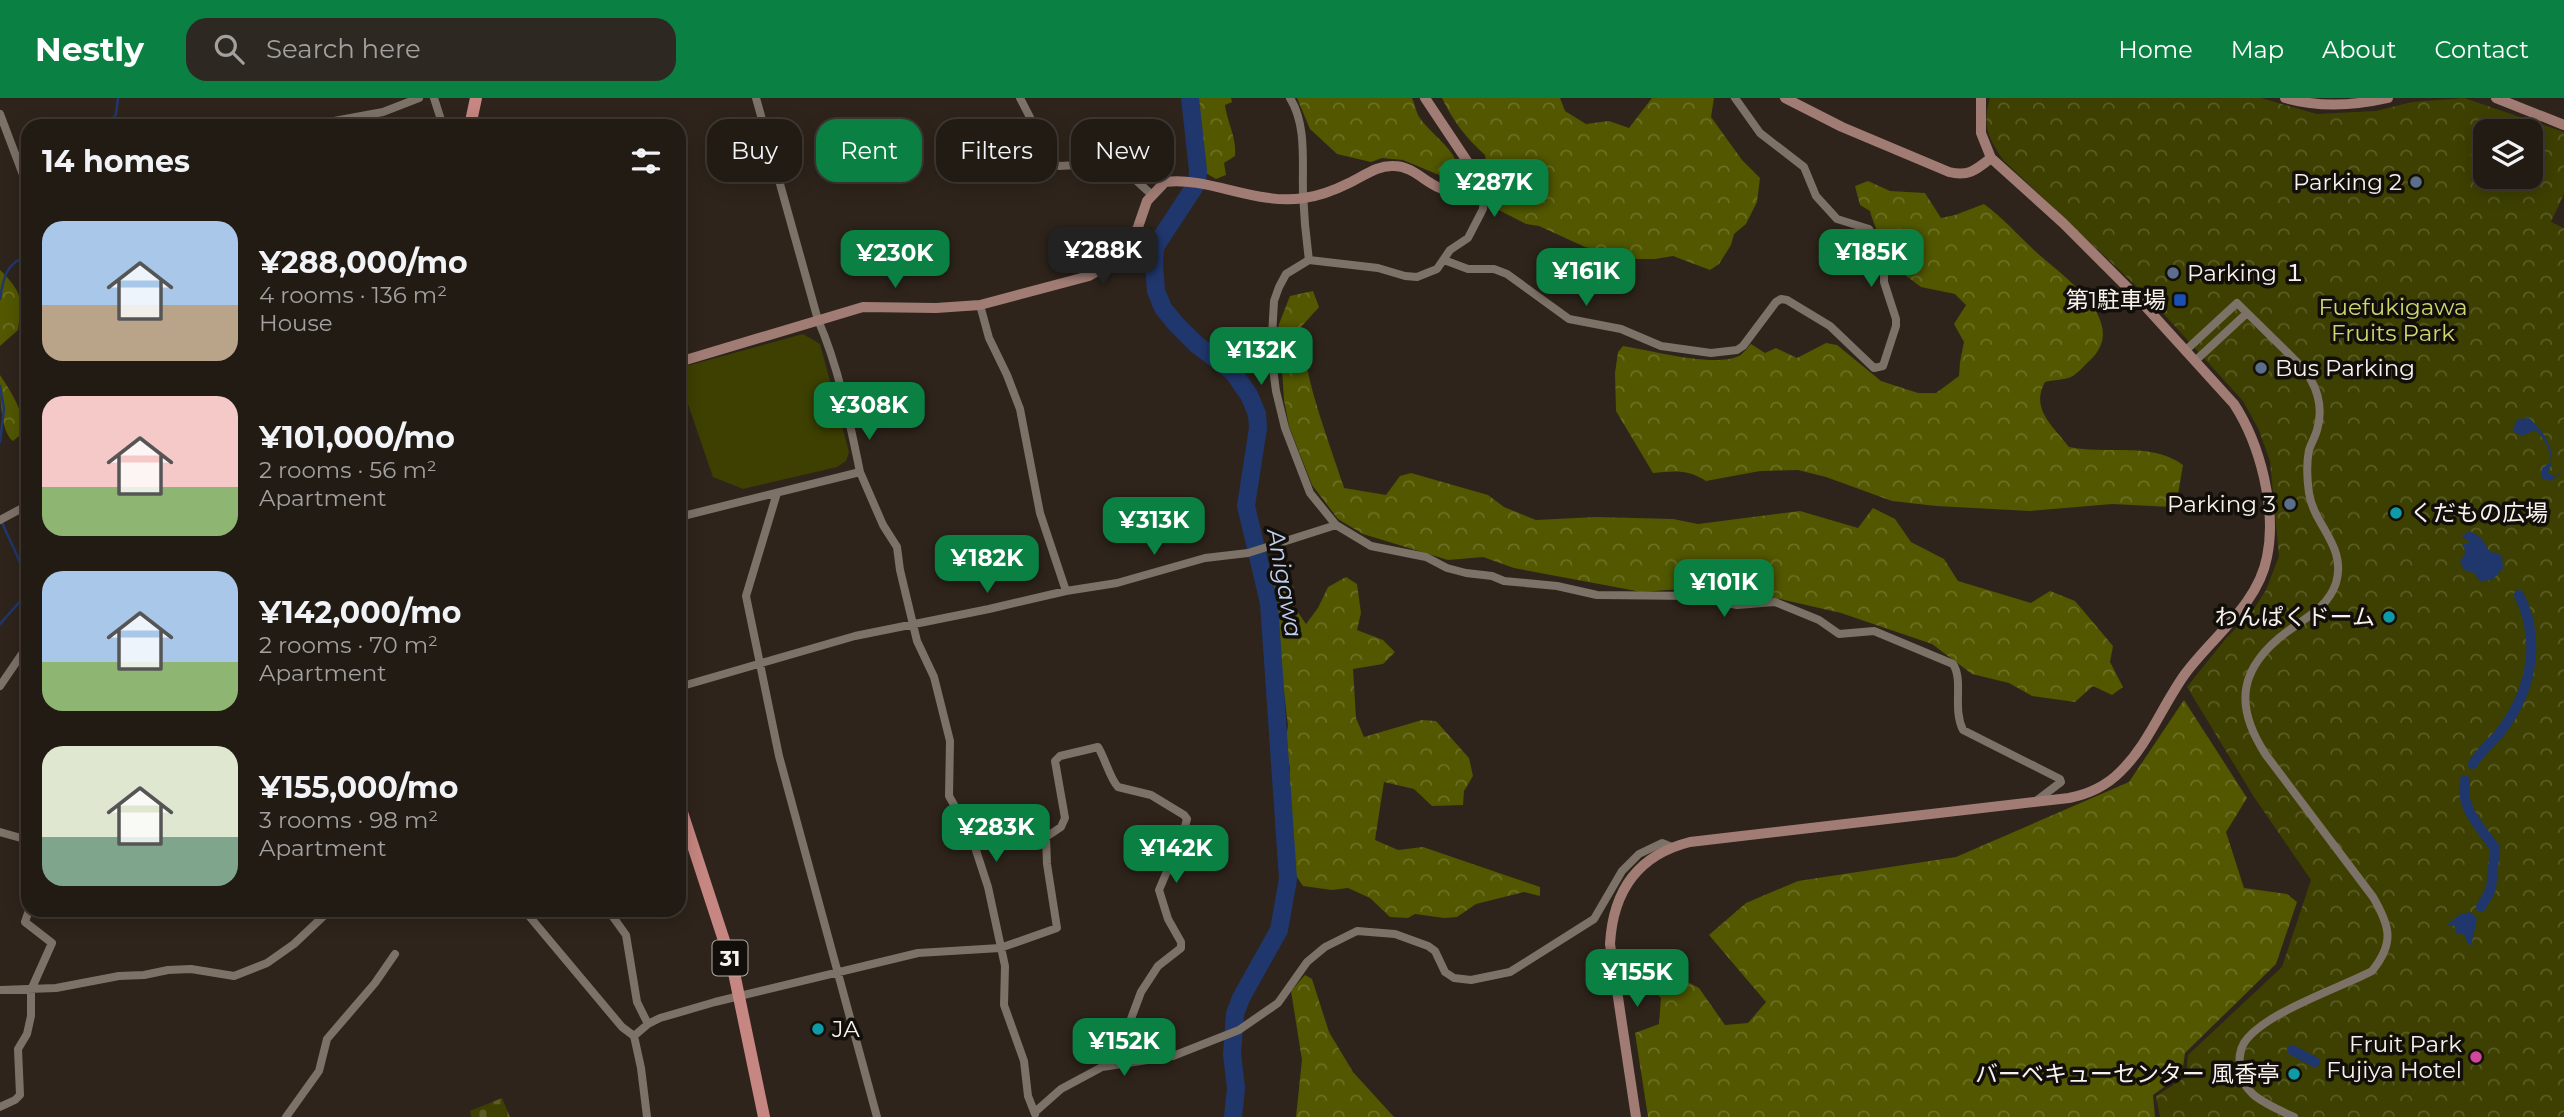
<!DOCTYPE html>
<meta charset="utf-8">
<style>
body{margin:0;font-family:Montserrat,"Noto Sans JP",sans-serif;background:#2e2822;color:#f1f3f6;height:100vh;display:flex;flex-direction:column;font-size:26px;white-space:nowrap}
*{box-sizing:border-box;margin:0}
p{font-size:23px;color:#a2a1a0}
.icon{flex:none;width:38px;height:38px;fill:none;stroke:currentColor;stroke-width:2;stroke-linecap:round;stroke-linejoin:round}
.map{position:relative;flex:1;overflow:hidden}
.side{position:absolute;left:21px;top:21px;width:665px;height:798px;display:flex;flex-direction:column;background:#221b14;border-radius:21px;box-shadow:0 4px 18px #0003,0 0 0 2px #3f3934}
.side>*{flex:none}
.hud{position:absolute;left:707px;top:21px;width:665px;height:63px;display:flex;gap:14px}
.tools{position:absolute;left:2473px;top:21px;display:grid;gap:14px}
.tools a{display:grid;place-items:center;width:70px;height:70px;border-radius:14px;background:#221b14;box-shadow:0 4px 18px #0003,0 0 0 2px #3f3934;font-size:35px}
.price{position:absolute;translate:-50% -60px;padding:0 16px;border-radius:14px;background:#0b8043;color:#fff;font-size:23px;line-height:46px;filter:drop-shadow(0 2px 4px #0008)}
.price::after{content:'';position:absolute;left:50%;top:42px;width:21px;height:16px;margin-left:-10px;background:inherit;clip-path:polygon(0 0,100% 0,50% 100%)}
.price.on{background:#222;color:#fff}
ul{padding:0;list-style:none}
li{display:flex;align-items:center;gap:21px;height:175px;padding:0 21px}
li span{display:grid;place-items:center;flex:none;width:196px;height:140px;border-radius:21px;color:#555}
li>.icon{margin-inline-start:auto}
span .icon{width:84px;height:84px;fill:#fffc;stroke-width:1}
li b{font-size:30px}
h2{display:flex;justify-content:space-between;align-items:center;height:84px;padding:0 21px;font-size:30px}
.chip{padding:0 24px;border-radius:21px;background:#221b14;box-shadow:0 4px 18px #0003,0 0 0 2px #3f3934;font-size:24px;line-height:63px}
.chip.on{background:#0b8043;color:#fff}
header{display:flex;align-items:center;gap:42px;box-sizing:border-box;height:98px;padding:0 35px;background:#0b8043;color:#fff}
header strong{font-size:33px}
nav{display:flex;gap:38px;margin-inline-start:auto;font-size:24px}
.search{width:490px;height:63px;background:#2e2822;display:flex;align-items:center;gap:18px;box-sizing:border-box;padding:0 24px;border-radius:21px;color:#a2a1a0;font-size:26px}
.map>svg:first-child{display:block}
.forest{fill:url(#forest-crowns)}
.cemetery{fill:url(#cemetery-stones)}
.park{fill:url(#park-crowns);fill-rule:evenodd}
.pitch{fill:#3d4000}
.water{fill:#20376d}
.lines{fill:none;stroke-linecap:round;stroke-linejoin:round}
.stream{stroke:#20376d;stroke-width:2.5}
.canal{stroke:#20376d;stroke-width:10}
.river{stroke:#20376d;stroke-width:18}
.street{stroke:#7d7267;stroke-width:8}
.secondary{stroke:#a17c74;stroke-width:10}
.primary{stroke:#c68681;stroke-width:12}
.service-dot{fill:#5c6f8a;stroke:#120e0a;stroke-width:2.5}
.transit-dot{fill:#1a4fb4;stroke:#120e0a;stroke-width:2.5}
.culture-dot{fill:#0f9aa8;stroke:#120e0a;stroke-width:2.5}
.hotel-dot{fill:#d1479c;stroke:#120e0a;stroke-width:2.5}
.labels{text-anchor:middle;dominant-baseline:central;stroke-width:7;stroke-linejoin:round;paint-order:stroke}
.shield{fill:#120e0a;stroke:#b4aea8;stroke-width:2}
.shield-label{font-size:21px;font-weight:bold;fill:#f9f2ec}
.poi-label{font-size:23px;fill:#f9f2ec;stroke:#120e0a;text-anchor:end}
.park-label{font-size:23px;fill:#cfd870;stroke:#120e0a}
.water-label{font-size:24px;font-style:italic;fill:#becff2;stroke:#120e0a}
</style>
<header>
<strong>Nestly</strong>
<div class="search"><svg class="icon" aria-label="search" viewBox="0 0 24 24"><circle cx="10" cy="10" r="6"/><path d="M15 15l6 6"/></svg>Search here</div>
<nav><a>Home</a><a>Map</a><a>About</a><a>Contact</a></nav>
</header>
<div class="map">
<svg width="2564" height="1019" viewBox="0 0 2564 1019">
<defs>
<pattern id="forest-crowns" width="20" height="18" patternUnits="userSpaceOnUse" patternTransform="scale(1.75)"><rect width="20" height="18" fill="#525700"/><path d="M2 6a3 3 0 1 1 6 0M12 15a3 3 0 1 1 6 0" fill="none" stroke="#6c7025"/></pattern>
<pattern id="cemetery-stones" width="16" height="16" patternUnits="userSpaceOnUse" patternTransform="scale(1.75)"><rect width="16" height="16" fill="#3d4000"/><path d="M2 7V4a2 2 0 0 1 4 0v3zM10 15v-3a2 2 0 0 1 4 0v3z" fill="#5a5c25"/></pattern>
<pattern id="park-crowns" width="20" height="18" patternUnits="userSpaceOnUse" patternTransform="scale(1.75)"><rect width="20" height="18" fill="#3d4000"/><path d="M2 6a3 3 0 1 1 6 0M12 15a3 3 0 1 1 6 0" fill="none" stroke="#5a5c25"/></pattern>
</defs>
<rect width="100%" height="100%" fill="#2e241b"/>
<!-- forest -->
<path class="forest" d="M1195,0h36l1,4 -7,3c2,17 12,33 10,51l-11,7 2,12 -10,4 -12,-7 -3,-39z
M1297,0h115c2,5 4,12 6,17 12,20 38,32 41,57l-8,8 -48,-20 -21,-2 -11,4 -34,-8 -27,-25z
M1442,0h118l5,13 21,13 23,-3 20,7 23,-30h62l-3,19 31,43 18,18 -3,24 -11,22 -12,10 -3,11 -12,19 -9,6 -37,-14 -18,3h-19l-51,-12 -46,-21 -13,-2 -31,-16 -5,-10 -5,-43c-19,-17 -32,-34 -43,-57z
M1868,83l22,10 35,2 16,25 14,-3 29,-11c19,14 34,31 51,47 27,25 100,72 52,112 -4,4 -10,11 -16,14 -7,3 -18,3 -26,5 -15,27 8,44 24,65 36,8 83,-6 114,18l-6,35 -6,7 -59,-3 -82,7 -94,-5 -44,-5 -66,-24 -28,-7 -38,1 -54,10c-18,-12 -32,-10 -53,-8l-37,-62 -1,-38 3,-21 5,-6c27,4 91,22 116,10 4,-2 9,-9 12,-12l14,9 11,-5 21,10 29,-15 11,2 44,36 37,12h18l23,-17 1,-14 4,-20 -10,-18 12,-19 -11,-11 -34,-7 -31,-23c-5,-19 -15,-34 -20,-53l-10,-6 -5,-19z
M0,172c23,23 22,28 18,60l-18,16z
M1313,193l6,16 -18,20c4,55 26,108 43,161l42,7 14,-19 11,-3 77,22 16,12 32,13 60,-3 77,2 25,5 102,-13 58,17 15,-20 22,11 16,23 33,17 14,22 73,22 19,-12 25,10 38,45 -3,16 13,25 -11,8 -19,-9 -18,16 -43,-6 -23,-13 -37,-9 -40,-30 -91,-31 -61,-14 -88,-11 -50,4 -128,-24 -31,-11 -35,3 -85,-26 -25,-15 -26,-34 -23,-59 -5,-26 -2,-31 -6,-23 3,-22 11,-28z
M0,277c12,18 23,35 24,57l-11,9c-13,-9 -13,-48 -13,-66z
M1275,477l19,12 -4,14 16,23 12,-16 10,-21 18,-10 11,7 4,29 -4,17 26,10 12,12 -12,12 -30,5 3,49 8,19 58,-17 14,1 33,37 4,18 -9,15 -1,14 -31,1 -18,-17 -30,-7 -9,58 23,10 25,-3 117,40v9l-16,-4 -48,12 -19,13 -13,1 -29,-4 -7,4 -18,-1 -20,-19 -22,-10 -16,2 -29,-4 -11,-16 -5,-59 3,-43 -5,-25 3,-17 -10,-86v-32l-6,-26z
M2184,602l63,98 -21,34 18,56 43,6 10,8 -21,62 -91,89 -3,21 -29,21 2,22h-507l-13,-84 24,-9 2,-26 -24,-26 6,-14 56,30 26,37 23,-2 18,-21 -57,-67 37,-32 52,-22 158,-24 173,-75z
M1305,877l7,4 17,53 24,40 41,45h-98l6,-57 -11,-69z"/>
<!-- cemetery -->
<path class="cemetery" d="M502,1000l8,19h-39l-1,-6z"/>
<!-- park -->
<path class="park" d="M1990,0h271l56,16 59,-3 36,-9 52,-4 100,34v62l-13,28 13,6v889h-404l-4,-21 30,-19 2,-22 94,-88 29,-87 -57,-83 -67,-110 40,-50 23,-22 16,-25 13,-34 -9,-95 -12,-33 -15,-27 -92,-101 -147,-139c-16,-23 -22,-35 -14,-63zM2485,33h45v46h-45z"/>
<!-- pitch -->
<path class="pitch" d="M803,236l17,10 29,108 -3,9 -9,6 -94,22 -30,-12 -34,-99v-10z"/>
<!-- water -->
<path class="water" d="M2529,320c15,14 30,34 19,54l1,2 6,2 9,-6 -13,11 -10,-3 1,-10 9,-6c-1,-13 -6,-23 -16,-32l-13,6 -8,-4 -1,-4 5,-9z
M2470,433l11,7 9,14 8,1 4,3 1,12 -11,12 -12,1 -6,-8 -10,-3 -4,-9 6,-9 -4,-7 8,-3 -9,-6z
M2469,814l4,2 4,5 -6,27 -4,-3 -2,-8 -9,-2 -1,-7 -8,-1 12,-10z"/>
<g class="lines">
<!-- stream -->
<path class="stream" d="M109,28l7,-12 2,-16
M0,201c3,-20 6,-37 28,-43
M0,288l4,23 -4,33
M0,526l23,-26c7,-27 -12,-52 -21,-76"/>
<!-- canal -->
<path class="canal" d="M2473,666c7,-13 19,-21 28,-33 30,-39 41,-90 18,-136
M2465,682c-5,28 14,46 30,68l-4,41 -10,18
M2292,952l23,12"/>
<!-- river -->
<path class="river" d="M1190,0l8,72 -1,13 -42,64 -1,17 2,27 7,17 12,15 21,21 37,28 16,23 8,19 1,14 -12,78 23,97 19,276 -9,51 -38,68 -6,16 -3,40 4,34 -3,29"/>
<!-- street -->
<path class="street" d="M434,0l9,28
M1020,0l33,64 6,4 58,-3 34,31
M1290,0c17,27 12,65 13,96 1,22 3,44 6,66
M0,16l28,74
M307,28l76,-14 36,-14
M1471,69l13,27 -1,15 -15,29 -18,12 -13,19 -20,8 -12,-1 -27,-8 -69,-8 -23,14 -7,13 -5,14 -3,53 5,37 9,37 25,65 26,32 35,21 55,11 21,11 19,5 26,3 12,5 53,5 40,9 97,1 43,9 38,-3 44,18 20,14 35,-3 79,33c11,17 -1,44 10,66l97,49 1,3 -25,19
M1444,162l24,9h26l13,5 62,45 52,10 40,17 50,7 26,-3 6,-4 33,-44 5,-3 6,1 43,26 44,42 9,-2 13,-40v-7l-12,-37v-27l-15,-26 -32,-10 -21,-23 -12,-29 -44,-34 -25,-35
M980,207l9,33 18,37 13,34 20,104 26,78
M2185,253l52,-48 64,63c16,18 23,41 16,64 -2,7 -6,14 -8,20 -3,15 -2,29 0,43 5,33 38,53 27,90 -8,24 -29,34 -48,48 -49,36 -55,74 -22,124l107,142c17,29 22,46 -1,74 -32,17 -109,42 -128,72 -5,8 -5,16 -4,26 1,12 6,19 15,27 12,9 26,15 39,21
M2195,263l52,-48
M860,374l23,53 14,22 3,23 17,71 17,36 16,64 -1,55 22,39 17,52 17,79 -1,39 20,56 4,35 7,18
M777,395l-31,103 33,160 98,361
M679,419l181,-45c-10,-49 -22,-107 -42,-152l-62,-222
M0,422l28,-15
M0,588l28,-41
M679,589l176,-51 134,-27 77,-18 51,-8 88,-25 43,-5 88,-28
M0,734l28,8
M524,812l98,117 12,9
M608,812l18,25 11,67 11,22
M0,892l56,-2 63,-12 25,-1 24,-5 23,-1 43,7 33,-13 27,-19 36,-34
M0,1009l15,-7 5,-5 -2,-46 9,-15 4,-18v-26l21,-47 -27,-21 4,-12
M1035,1014l26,-23 41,-22 71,-11 66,-26 39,-27 29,-41 18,-15 32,-16 38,3 33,12 7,5 10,21 9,6 17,2 39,-8 84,-53 28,-48 17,-17 23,-11 10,4
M286,1019l33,-46 8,-32 48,-56 20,-29
M647,1019l-6,-49 -7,-32 14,-12 12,-6 55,-16 203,-49 82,-5 57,-20 -10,-64 -1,-27 15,-10 4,-9 -10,-57 5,-5 38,-9c7,11 12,32 20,40l33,8 33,20 3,4 -4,15 -24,56 9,29 13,23v6l-23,18 -17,26 -16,43 3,28"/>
<!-- secondary -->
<path class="secondary" d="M1785,0l57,29 107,45c19,5 27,-2 42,-14
M2285,0c35,10 68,8 103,0
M2496,0l68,27
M679,264l184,-55 73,1 44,-3 109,-29 19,-11 19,-17 11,-21 9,-26 18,-19c42,-6 93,24 139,16 15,-2 31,-8 45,-15 15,-7 28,-18 45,-17 24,0 38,28 63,24l9,-7 5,-16 -46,-69
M1636,1019l-26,-173c3,-53 28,-89 80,-102l379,-44c20,-4 36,-11 51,-26 28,-27 42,-66 65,-98 27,-37 73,-69 82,-117 10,-48 -7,-113 -33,-153l-99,-109 -72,-72 -72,-65 -10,-25v-35"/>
<!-- primary -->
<path class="primary" d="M470,28l6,-28
M679,705l54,165 31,149"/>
</g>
<!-- markers -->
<g class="service-dot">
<circle cx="2416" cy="84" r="7"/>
<circle cx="2173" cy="175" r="7"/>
<circle cx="2261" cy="270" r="7"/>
<circle cx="2290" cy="406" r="7"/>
</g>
<rect class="transit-dot" x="2173" y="195" width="14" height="14" rx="3.5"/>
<g class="culture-dot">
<circle cx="2396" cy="415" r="7"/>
<circle cx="2389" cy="519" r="7"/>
<circle cx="818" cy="931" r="7"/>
<circle cx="2294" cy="976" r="7"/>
</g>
<circle class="hotel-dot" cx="2476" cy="959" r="7"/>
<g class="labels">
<!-- shield labels -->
<rect class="shield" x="712.5" y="842.5" width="35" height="35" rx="5"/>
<g class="shield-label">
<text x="730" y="860">31</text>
</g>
<!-- poi labels -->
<g class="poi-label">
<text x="2402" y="84">Parking 2</text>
<text x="2187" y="175" text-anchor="start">Parking １</text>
<text x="2166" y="202">第1駐車場</text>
<text x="2275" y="270" text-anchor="start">Bus Parking</text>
<text x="2276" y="406">Parking 3</text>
<text x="2410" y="415" text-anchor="start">くだもの広場</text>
<text x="2375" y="519">わんぱくドーム</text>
<text x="832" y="931" text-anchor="start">JA</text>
<text x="2462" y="946">Fruit Park<tspan x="2462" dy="26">Fujiya Hotel</tspan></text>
<text x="2280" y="976">バーベキューセンター 風香亭</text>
</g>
<!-- park labels -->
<g class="park-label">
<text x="2393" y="209">Fuefukigawa<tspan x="2393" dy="26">Fruits Park</tspan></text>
</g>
<!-- water labels -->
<g class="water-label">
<text transform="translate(1285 485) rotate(80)">Anigawa</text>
</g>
</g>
</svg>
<div class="tools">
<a><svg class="icon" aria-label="layers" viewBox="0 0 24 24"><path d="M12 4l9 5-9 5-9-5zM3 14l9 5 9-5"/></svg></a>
</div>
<b class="price" style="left:1494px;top:121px">¥287K</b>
<b class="price on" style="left:1103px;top:189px">¥288K</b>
<b class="price" style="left:1871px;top:191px">¥185K</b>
<b class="price" style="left:895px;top:192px">¥230K</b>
<b class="price" style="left:1586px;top:210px">¥161K</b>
<b class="price" style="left:1261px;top:289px">¥132K</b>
<b class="price" style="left:869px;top:344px">¥308K</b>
<b class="price" style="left:1154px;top:459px">¥313K</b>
<b class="price" style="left:987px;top:497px">¥182K</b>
<b class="price" style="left:1724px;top:521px">¥101K</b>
<b class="price" style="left:996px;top:766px">¥283K</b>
<b class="price" style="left:1176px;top:787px">¥142K</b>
<b class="price" style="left:1637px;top:911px">¥155K</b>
<b class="price" style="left:1124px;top:980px">¥152K</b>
<div class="hud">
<a class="chip">Buy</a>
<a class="chip on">Rent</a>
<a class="chip">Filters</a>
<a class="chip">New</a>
</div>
<section class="side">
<h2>14 homes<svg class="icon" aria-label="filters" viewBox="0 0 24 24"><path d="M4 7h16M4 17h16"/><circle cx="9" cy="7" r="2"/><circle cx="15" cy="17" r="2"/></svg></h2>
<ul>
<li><span style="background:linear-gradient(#a9c7e8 60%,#b9a48a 0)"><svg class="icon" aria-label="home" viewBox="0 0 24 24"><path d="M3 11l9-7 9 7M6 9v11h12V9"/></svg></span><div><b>¥288,000/mo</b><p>4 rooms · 136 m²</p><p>House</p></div></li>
<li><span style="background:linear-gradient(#f6c9c9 65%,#8fb573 0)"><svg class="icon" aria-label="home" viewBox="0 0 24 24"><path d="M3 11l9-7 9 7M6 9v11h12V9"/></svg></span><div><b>¥101,000/mo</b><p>2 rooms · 56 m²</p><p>Apartment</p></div></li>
<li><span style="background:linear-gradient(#a9c7e8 65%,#8fb573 0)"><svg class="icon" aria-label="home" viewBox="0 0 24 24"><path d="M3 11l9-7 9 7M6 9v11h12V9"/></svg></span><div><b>¥142,000/mo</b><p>2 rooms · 70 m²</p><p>Apartment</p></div></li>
<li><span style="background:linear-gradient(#dfe7d0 65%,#7fa58c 0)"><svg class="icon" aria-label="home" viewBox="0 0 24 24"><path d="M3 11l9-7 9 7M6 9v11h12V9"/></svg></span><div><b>¥155,000/mo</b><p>3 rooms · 98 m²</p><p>Apartment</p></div></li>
</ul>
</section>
</div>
